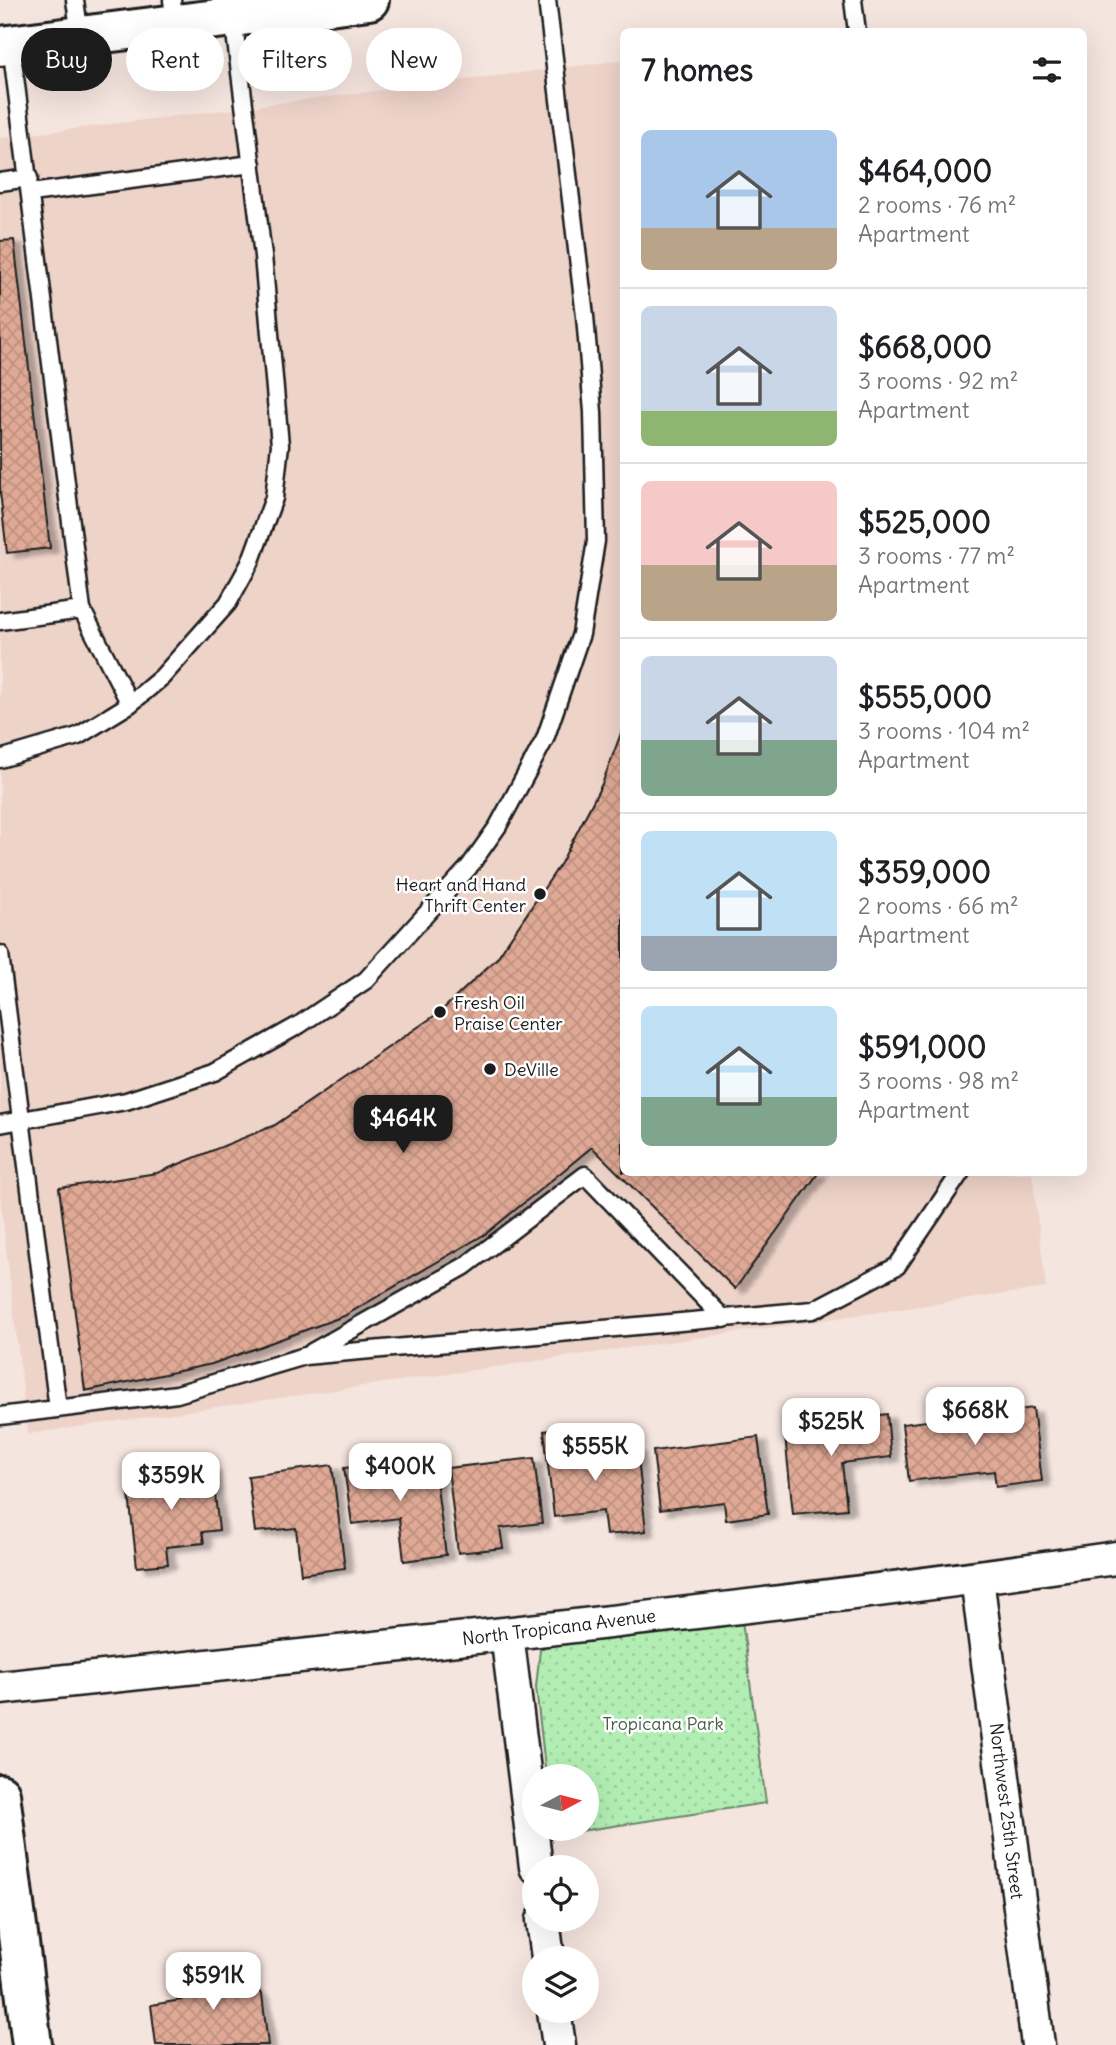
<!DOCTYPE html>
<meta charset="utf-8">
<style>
body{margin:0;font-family:Delius,sans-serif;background:#f2f2f2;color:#202124;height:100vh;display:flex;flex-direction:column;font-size:26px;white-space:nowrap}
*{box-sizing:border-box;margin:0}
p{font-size:23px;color:#757577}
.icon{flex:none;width:38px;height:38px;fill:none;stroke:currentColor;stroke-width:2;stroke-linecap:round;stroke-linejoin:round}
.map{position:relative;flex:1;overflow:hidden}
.side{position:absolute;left:620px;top:28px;width:467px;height:1148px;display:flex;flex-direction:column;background:#fff;border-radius:10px;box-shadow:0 7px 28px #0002}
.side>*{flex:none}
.top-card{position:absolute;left:21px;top:28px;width:494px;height:63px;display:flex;gap:14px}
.needle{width:46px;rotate:83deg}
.tools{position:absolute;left:522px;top:1764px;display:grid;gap:14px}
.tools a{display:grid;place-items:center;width:77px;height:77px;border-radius:50%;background:#fff;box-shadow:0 7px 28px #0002;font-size:35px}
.price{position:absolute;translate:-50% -60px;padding:0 16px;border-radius:14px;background:#fff;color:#222;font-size:23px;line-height:46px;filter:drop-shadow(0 2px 4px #0008)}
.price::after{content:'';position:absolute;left:50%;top:42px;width:21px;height:16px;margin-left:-10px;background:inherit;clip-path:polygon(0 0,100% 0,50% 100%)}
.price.active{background:#1c1c1c;color:#fff}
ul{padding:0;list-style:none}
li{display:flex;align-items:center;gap:21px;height:175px;padding:0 21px}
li+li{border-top:2px solid #e0e0e0}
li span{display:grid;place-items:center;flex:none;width:196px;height:140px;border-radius:10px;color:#555}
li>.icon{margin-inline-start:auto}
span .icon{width:84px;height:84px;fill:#fffc;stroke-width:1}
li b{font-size:30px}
h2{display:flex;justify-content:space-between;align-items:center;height:84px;padding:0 21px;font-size:30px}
.tag{padding:0 24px;border-radius:32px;background:#fff;box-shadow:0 7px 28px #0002;font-size:24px;line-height:63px}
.tag.active{background:#1c1c1c;color:#fff}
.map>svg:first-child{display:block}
.built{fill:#eed3c9}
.park{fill:url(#park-dots);stroke:#678568;stroke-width:2}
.building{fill:url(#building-cross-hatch);stroke:#1c1c1c;stroke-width:2;filter:url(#shadow)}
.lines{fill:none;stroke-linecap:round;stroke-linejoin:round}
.service-casing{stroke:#1c1c1c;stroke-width:21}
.minor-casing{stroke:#1c1c1c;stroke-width:37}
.secondary-casing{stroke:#1c1c1c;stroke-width:44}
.service{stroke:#fff;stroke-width:16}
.minor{stroke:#fff;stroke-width:32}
.secondary{stroke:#fff;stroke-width:38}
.poi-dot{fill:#1c1c1c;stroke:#fff;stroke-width:2.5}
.labels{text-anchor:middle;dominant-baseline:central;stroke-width:5;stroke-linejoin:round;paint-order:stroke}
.poi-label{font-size:18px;fill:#1c1c1c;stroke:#fff;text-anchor:start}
.street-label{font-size:18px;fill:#1c1c1c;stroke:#fff}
.park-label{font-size:18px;fill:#495b49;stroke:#fff}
</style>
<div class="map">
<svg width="1116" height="2045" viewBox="0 0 1116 2045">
<defs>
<pattern id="park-dots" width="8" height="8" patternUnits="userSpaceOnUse" patternTransform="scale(1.75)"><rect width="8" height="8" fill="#b2eeb3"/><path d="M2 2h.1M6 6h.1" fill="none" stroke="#98cc99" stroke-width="1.8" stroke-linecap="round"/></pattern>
<pattern id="building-cross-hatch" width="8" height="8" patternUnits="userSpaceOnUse" patternTransform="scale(1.75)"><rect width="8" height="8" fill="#dfa995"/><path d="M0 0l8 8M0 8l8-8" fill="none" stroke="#bf9180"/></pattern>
<filter id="shadow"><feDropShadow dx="8" dy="4.5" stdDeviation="2" flood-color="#0004"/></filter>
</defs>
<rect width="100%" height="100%" fill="#f5e5df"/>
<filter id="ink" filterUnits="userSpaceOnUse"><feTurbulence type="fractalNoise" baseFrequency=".0143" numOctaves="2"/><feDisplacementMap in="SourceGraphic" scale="14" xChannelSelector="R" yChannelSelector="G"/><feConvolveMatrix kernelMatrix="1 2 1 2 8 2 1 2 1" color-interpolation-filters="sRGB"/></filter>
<g filter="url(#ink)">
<!-- built -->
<path class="built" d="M623,60v1112l409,1 14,115 -1018,146 -28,-238v-1058z"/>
<!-- park -->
<path class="park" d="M742,1621l24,182 -213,32 -1,-6h34v-53h-40l-10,-89 4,-37 7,-5z"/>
<!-- building -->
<path class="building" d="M14,240l36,308 -43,5 -7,-61v-251z
M623,728v444h196l-84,117 -143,-142 -105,86 -143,83 -132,48 -127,27 -26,-203 98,-15 118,-48 165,-113 57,-54 64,-95 41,-79z
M1033,1408l9,73 -46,6 -2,-16 -85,10 -7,-57z
M887,1414l4,43 -49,6 5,46 -54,5 -9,-88z
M579,1427l4,30 54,-8 9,82 -40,4 -3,-24 -49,6 -10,-86z
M758,1437l10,77 -42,6 -2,-18 -64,8 -7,-59z
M433,1457l13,98 -42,6 -5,-43 -47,6 -8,-56z
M534,1458l8,65 -42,5 3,20 -45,5 -10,-85z
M332,1465l13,103 -44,6 -5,-46 -41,4 -7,-56z
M212,1468l7,62 -17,2 2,11 -38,4 2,17 -31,3 -10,-90z
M212,1956l50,38 6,51h-112l-5,-40 30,-5z"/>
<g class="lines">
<defs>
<path id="service" d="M75,0l5,36
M172,0l3,24
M853,0l4,32
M0,182l29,-4
M31,193l221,-29
M82,610l48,94
M0,621l82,-11 -71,-565
M0,759l78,-23 52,-32 32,-27 66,-74 22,-40 24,-65 6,-53 -17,-189 -30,-239
M0,954l58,455
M0,1124l126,-23 89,-29 84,-47 67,-45 103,-113 29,-41 47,-87 36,-105 15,-93 -3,-129 -8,-96 -38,-316
M312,1352l153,-86 120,-91 139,144
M0,1416l177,-22 128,-38 508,-46 84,-44 64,-94"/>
<path id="minor" d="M977,1578l61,467
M507,1634l29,233
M0,1688c372,-40 745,-77 1116,-130
M543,1920l5,38
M554,2011l5,34"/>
<path id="secondary" d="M0,46l369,-46
M0,1794l32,251"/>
</defs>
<!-- service casing -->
<use href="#service" class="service-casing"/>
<!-- minor casing -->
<use href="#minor" class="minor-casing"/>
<!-- secondary casing -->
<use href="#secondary" class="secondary-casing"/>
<!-- service -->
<use href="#service" class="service"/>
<!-- minor -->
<use href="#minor" class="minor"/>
<!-- secondary -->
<use href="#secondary" class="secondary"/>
</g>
</g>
<!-- markers -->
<g class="poi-dot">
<circle cx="540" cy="894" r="7"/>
<circle cx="440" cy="1012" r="7"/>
<circle cx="490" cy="1069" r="7"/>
</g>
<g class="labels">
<!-- poi labels -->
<g class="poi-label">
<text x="526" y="884" text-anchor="end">Heart and Hand<tspan x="526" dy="21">Thrift Center</tspan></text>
<text x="454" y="1002">Fresh Oil<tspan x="454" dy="21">Praise Center</tspan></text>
<text x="504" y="1069">DeVille</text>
</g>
<!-- street labels -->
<g class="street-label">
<text transform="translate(559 1627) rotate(-7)">North Tropicana Avenue</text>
<text transform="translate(1007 1811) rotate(83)">Northwest 25th Street</text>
</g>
<!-- park labels -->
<g class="park-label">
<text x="663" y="1723">Tropicana Park</text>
</g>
</g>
</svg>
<div class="tools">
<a><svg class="needle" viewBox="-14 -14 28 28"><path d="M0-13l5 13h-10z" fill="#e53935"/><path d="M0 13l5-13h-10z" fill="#757577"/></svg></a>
<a><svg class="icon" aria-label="locate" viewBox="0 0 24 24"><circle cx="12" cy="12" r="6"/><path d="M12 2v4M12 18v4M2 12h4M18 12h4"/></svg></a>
<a><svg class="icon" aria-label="layers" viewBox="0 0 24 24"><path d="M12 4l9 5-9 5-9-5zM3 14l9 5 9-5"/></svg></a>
</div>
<b class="price active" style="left:403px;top:1155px">$464K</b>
<b class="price" style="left:975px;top:1447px">$668K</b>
<b class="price" style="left:831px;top:1458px">$525K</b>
<b class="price" style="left:595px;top:1483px">$555K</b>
<b class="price" style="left:400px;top:1503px">$400K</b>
<b class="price" style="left:171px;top:1512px">$359K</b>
<b class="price" style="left:213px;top:2012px">$591K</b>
<div class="top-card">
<a class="tag active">Buy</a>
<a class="tag">Rent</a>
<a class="tag">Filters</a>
<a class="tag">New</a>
</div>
<section class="side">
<h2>7 homes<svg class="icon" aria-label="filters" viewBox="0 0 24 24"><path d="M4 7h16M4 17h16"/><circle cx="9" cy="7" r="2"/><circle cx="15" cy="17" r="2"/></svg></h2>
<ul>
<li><span style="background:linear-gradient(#a9c7e8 70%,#b9a48a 0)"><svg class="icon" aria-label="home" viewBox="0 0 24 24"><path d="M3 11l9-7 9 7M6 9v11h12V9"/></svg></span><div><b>$464,000</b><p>2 rooms · 76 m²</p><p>Apartment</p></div></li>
<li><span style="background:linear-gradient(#c9d6e8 75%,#8fb573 0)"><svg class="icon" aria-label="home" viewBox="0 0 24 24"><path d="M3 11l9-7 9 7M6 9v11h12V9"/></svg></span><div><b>$668,000</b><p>3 rooms · 92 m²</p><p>Apartment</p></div></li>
<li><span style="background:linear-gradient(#f6c9c9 60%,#b9a48a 0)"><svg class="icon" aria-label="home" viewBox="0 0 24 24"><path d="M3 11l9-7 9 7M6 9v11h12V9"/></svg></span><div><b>$525,000</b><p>3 rooms · 77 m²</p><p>Apartment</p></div></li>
<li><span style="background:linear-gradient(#c9d6e8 60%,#7fa58c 0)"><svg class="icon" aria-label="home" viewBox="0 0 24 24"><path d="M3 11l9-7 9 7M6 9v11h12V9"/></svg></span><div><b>$555,000</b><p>3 rooms · 104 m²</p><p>Apartment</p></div></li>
<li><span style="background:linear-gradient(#bfe0f5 75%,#9aa5b1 0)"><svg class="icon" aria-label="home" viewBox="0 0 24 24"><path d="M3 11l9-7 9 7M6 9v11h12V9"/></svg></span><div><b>$359,000</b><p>2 rooms · 66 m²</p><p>Apartment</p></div></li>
<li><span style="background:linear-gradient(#bfe0f5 65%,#7fa58c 0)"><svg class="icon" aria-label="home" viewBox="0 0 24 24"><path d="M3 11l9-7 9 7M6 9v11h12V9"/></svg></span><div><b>$591,000</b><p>3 rooms · 98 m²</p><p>Apartment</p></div></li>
</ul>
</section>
</div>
